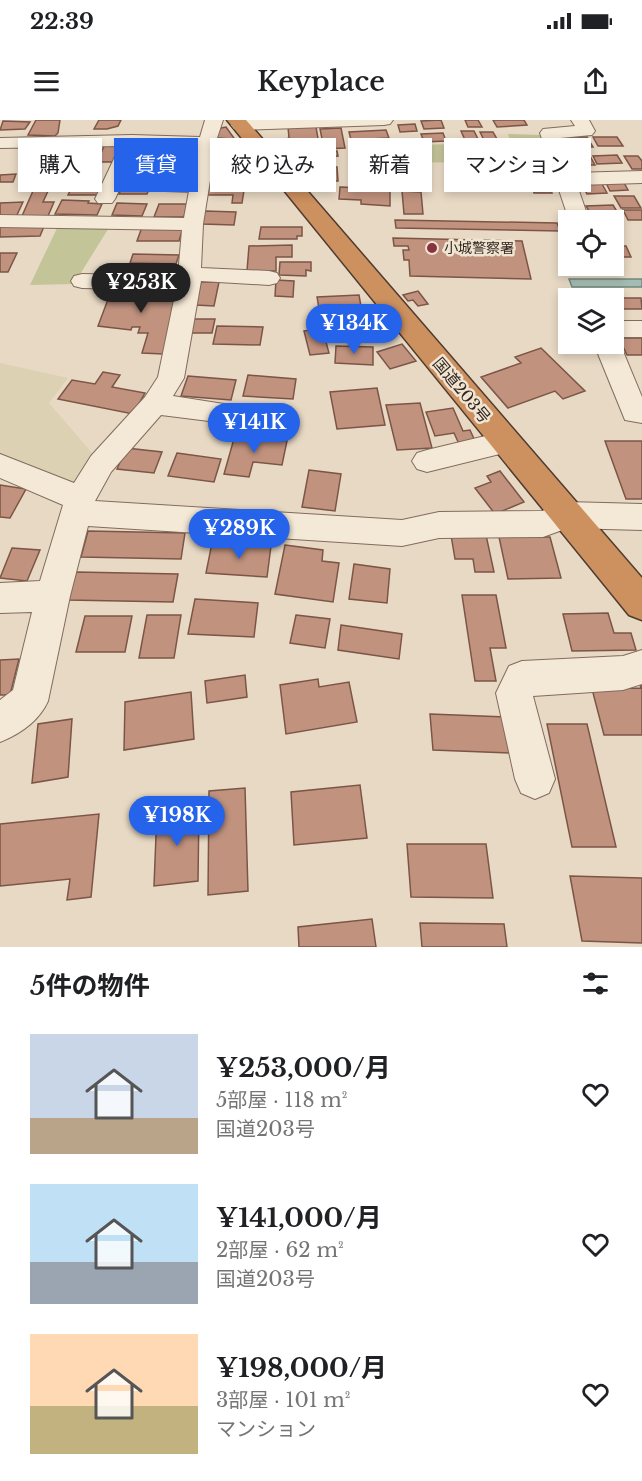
<!DOCTYPE html>
<html lang="ja">
<meta charset="utf-8">
<style>
body{margin:0;font-family:"Libre Baskerville","Noto Sans JP",serif;background:#f2f2f2;color:#202124;height:100vh;display:flex;flex-direction:column;font-size:22px;white-space:nowrap}
*{box-sizing:border-box;margin:0}
p{font-size:20px;color:#757577}
.icon{flex:none;width:33px;height:33px;fill:none;stroke:currentColor;stroke-width:2;stroke-linecap:round;stroke-linejoin:round}
.map{position:relative;height:827px;overflow:hidden}
.details{display:flex;flex-direction:column;background:#fff;flex:1}
.details>*{flex:none}
.top-card{position:absolute;left:18px;top:18px;width:606px;height:54px;display:flex;gap:12px}
.controls{position:absolute;left:558px;top:90px;display:grid;gap:12px}
.controls a{display:grid;place-items:center;width:66px;height:66px;border-radius:0px;background:#fff;box-shadow:0 3px 9px #0003;font-size:30px}
.price{position:absolute;translate:-50% -51px;padding:0 14px;border-radius:21px;background:#2563eb;color:#fff;font-size:20px;line-height:39px;filter:drop-shadow(0 2px 3px #0008)}
.price::after{content:'';position:absolute;left:50%;top:36px;width:18px;height:14px;margin-left:-9px;background:inherit;clip-path:polygon(0 0,100% 0,50% 100%)}
.price.selected{background:#222;color:#fff}
ul{padding:0;list-style:none}
li{display:flex;align-items:center;gap:18px;height:150px;padding:0 30px}
li span{display:grid;place-items:center;flex:none;width:168px;height:120px;border-radius:0px;color:#555}
li>.icon{margin-inline-start:auto}
span .icon{width:72px;height:72px;fill:#fffc;stroke-width:1}
li b{font-size:26px}
h2{display:flex;justify-content:space-between;align-items:center;height:72px;padding:0 30px;font-size:26px}
.pill{padding:0 21px;border-radius:0px;background:#fff;box-shadow:0 3px 9px #0003;font-size:21px;line-height:54px}
.pill.selected{background:#2563eb;color:#fff}
.status{display:flex;justify-content:space-between;align-items:center;height:42px;padding:0 30px;background:#fff;direction:ltr}
.status svg{height:16px;fill:currentColor}
header{display:flex;justify-content:space-between;align-items:center;height:78px;padding:0 30px;background:#fff;font-size:27px;font-weight:600}
.map>svg:first-child{display:block}
.farmland{fill:#dcd1b2}
.green{fill:#c4c499}
.water{fill:#a5bcb2;stroke:#6e887f;stroke-width:1.5}
.building{fill:#c1937f;stroke:#7c5546;stroke-width:1.5}
.lines{fill:none;stroke-linecap:round;stroke-linejoin:round}
.minor-casing{stroke:#806c5d;stroke-width:2}
.highway-casing{stroke:#4e3b30;stroke-width:3}
.minor{fill:#f4e8d6;fill-rule:evenodd}
.highway{fill:#cd905f;fill-rule:evenodd}
.poi-dot{fill:#88343f;stroke:#f0e4d3;stroke-width:2}
.labels{text-anchor:middle;dominant-baseline:central;stroke-width:5;stroke-linejoin:round;paint-order:stroke}
.far-poi-label{font-size:14px;fill:#32261f;stroke:#f0e4d3;text-anchor:start}
.street-label{font-size:16px;fill:#32261f;stroke:#f0e4d3}
</style>
<div class="status"><b>22:39</b><svg viewBox="0 0 49 12"><path d="M0 12V9h3v3zM5 12V6h3v6zM10 12V3h3v9zM15 12V0h3v12zM26 1h20v11H26zM47 4h2v5h-2z"/></svg></div>
<header><svg class="icon" aria-label="menu" viewBox="0 0 24 24"><path d="M4 6h16M4 12h16M4 18h16"/></svg>Keyplace<svg class="icon" aria-label="share" viewBox="0 0 24 24"><path d="M12 15V3M7 8l5-5 5 5M5 13v7h14v-7"/></svg></header>
<div class="map">
<svg width="642" height="827" viewBox="0 0 642 827">
<rect width="100%" height="100%" fill="#e8d9c4"/>
<!-- farmland -->
<path class="farmland" d="M0,243l68,15 -19,25 43,50 -15,38 -77,-30z"/>
<!-- green -->
<path class="green" d="M508,14l32,1 8,22 -71,-2 1,8 -69,-1 -2,-5 -51,-2 -1,-9 156,-3z
M58,106h52l-36,58 -44,1z"/>
<!-- water -->
<path class="water" d="M569,159h73v8h-70z"/>
<!-- building -->
<path class="building" d="M36,0h24l-2,13 -3,3 -27,-1z
M99,0h22l-3,6 -11,3h-13z
M441,0l3,8 -20,1 -3,-8z
M465,0h13l4,7h-14z
M493,0h31l3,5 -30,2z
M3,1l27,1 -5,7 -25,1z
M415,4l2,7 -17,1 -2,-7z
M226,7l10,14h-18l-3,-5 6,-8z
M288,7h28l3,17h-15l4,4 -30,3 -6,-7 17,-6z
M341,8l4,20 -21,1 -4,-20z
M386,10l3,8 -38,2 -2,-8z
M461,11h13l4,8 -13,1z
M480,12h13l4,7 -13,1z
M443,13l3,8 -22,1 -3,-8z
M568,17h19l6,10h-19z
M593,17h24l6,9h-25z
M105,24l17,1 -8,17h-17z
M74,25h27l-4,10h-28z
M137,26h26l-5,12h-26z
M60,27l-3,9 -21,1 3,-9z
M171,27h20l-1,3h7l-3,9 -26,-1z
M213,29l33,1 -2,9 -33,-1z
M315,31h22l1,5 -11,1v6h-10z
M309,32l3,12 -26,-1 -1,-10z
M617,35l5,8 -25,1 -4,-8z
M590,36l5,9h-22l-5,-8z
M624,36h14l4,5v8h-10z
M355,40h36l2,18h-17l-1,-7h-20z
M132,42h27l-2,5h-27z
M73,45h27l-5,11h-28z
M28,46h25l-6,14h-25z
M168,47h28l-2,4h-27z
M324,47h13l1,14h-14z
M450,47l23,1 2,15 -24,-1z
M509,47l30,1 3,11 -31,-1z
M149,49h9l-3,10h-10z
M209,49h48l-1,11h13l-2,11h-17l2,-12 -45,-1z
M16,54l-3,8h-13v-7z
M489,56h14l3,13h-15z
M162,61h30l-3,11 -31,-1z
M605,61h18l5,9 -18,1z
M125,62h27l-5,12h-28z
M601,62l6,11 -20,1 -6,-11z
M74,63h32l-5,12h-33z
M532,63h17l3,10h-18z
M209,64h36l-3,19h-10l1,-8h-27z
M340,67l50,2v17l-29,-2v-4l-22,-1z
M33,71h15l-5,11h11l-6,14h-26z
M402,71l19,1 2,22h-19z
M614,76h20l7,12h-20z
M62,80l27,1 -1,2 14,1 -5,11 -42,-1z
M23,82l-7,15h-16v-14z
M117,83l30,1 -5,12 -30,-1z
M159,84h28l-3,13h-30z
M613,85l6,10 -27,1 -6,-10z
M623,90h19v10h-14z
M205,91l31,1 -2,13 -32,-1z
M395,100l162,3 3,8 -164,-3z
M45,104l-5,12 -40,1v-12z
M142,107l41,1 -4,13h-42z
M261,107h41v9h-5v3h-38z
M393,118l129,3 9,38 -121,-3 -1,-16h-5l-1,-10h6l-1,-4h-14z
M292,125v12h-16v14h-29l2,-25z
M614,126h12l5,11h-17z
M0,133h17l-9,19h-8z
M133,134l46,1 -3,9 -46,-1z
M280,142h31v9l-5,-1v6l-27,-1z
M276,160l18,1 -1,16 -18,-1z
M201,162h18l-5,24 -18,-1z
M113,166l47,1 -2,7h21l-16,60 -21,-1 6,-20h-10l2,-6h-8l-1,3 -33,-4z
M418,171l10,13 -10,2 -5,-6 -5,1 -5,-6z
M359,175l3,17 -42,2 -3,-17z
M611,178h30l1,11h-26l-2,-11z
M194,199h21l-3,14h-22z
M217,206l46,1 -3,18 -47,-1z
M349,206l4,13 -27,3 3,11 -19,2 -6,-24z
M619,218h23v17h-15z
M402,224l14,17 -26,8 -13,-17z
M336,226l37,1v18l-38,-2z
M541,228l44,43 -22,8 -8,-8 -47,17 -27,-31 40,-14 -6,-6z
M103,252l17,3 -8,12 33,6 -12,21 -75,-15 14,-19 23,4z
M248,255l48,4 -3,20 -50,-3z
M188,256l48,4 -5,20 -50,-4z
M377,268l8,37 -48,4 -7,-37z
M420,283l12,45 -35,2 -11,-45z
M453,288l10,23 7,-1 5,11 -16,3 -5,-11 -19,3 -9,-24z
M235,315l52,6 -5,24 -29,-3 -4,15 -25,-3z
M605,321h37v58h-16z
M126,328l36,4 -8,21 -37,-4z
M177,333l44,6 -7,23 -46,-6z
M309,350l32,4 -6,37 -33,-4z
M500,351l24,31 -29,12 -20,-26 16,-6 -4,-6z
M0,365l26,4 -16,29 -10,-1z
M88,411l97,2 -4,26 -100,-2z
M451,415h35l8,37h-19l-2,-13h-18z
M499,417h51l11,41 -53,1z
M212,423l59,3 -4,31 -61,-4z
M285,425l38,5 -1,11 17,2 -6,39 -58,-8z
M12,428l28,2 -13,31 -27,-3z
M354,444l36,5 -3,34 -38,-4z
M76,452l102,2 -5,28 -105,-2z
M462,475h34l10,53h-16l6,33h-21z
M195,479l63,4 -4,34 -66,-3z
M608,493l6,20h17l5,17 -64,1 -9,-37z
M147,495h34l-7,43h-35z
M296,495l34,4 -5,29 -35,-5z
M85,496h47l-7,36h-49z
M341,505l61,9 -3,25 -61,-9z
M19,539l-9,36h-10v-35z
M245,555l2,22 -40,6 -2,-22z
M318,559l1,8 30,-5 8,40 -71,12 -6,-49z
M639,562h3v53h-38l-12,-46 49,-1z
M191,572l3,47 -70,11 1,-48z
M430,594l76,3 5,36 -78,-3z
M72,599l-4,58 -36,6 6,-59z
M547,604h40l29,123h-44z
M360,665l7,53 -73,7 -3,-53z
M245,668l3,103 -40,4 1,-104z
M199,687l-1,74 -44,5 3,-75z
M99,694l-8,83 -24,3 3,-21 -70,7v-62z
M407,724h79l7,54 -82,-1z
M570,756l72,2v65l-60,-2z
M372,799l4,28h-77l-1,-20z
M420,803l84,1 3,23h-85z"/>
<g class="lines">
<defs>
<path id="minor" d="M205,0h18l-6,18 46,4 3,4 -3,4 -6,2 -42,-3 -12,75 -2,44 68,3 8,2 3,5 -3,5 -8,2 -68,-4 -17,97 -11,18 70,11 4,7 -4,7 -10,3 -72,-9 -50,57 -16,29 307,19 37,-8 103,-1 25,-9 75,2v26l-74,-2 -25,9 -104,1 -37,8 -314,-20 -18,70 -22,105c-9,20 -28,33 -48,41v-42l13,-10 19,-78 -32,1v-30l40,-2 23,-76 -63,-27v-24l74,29 17,-27 54,-59 13,-20 18,-87 -94,-2 -8,-2 -3,-5 3,-5 8,-2 96,2 4,-46 -182,-3v-12l184,3 13,-70 -58,-2 -24,53 -3,4h-14l-3,-4 25,-53 -120,2v-10l132,-3 68,2z
M239,0h154l-3,4 -6,1 -144,5 -6,-1 -3,-4z
M571,0h18l6,11 -3,4 -32,3 12,35 70,-2v12l-65,2 12,35h-20l-29,-87 3,-4 32,-3z
M614,201h28v16h-28z
M614,217l6,7 22,53v26l-17,-3 -31,-76h20z
M506,311l10,3 4,8 -4,8 -89,22 -10,-3 -5,-8 5,-8 10,-3z
M642,530v34l-19,6 -90,6 22,83 -6,14 -14,6 -14,-6 -6,-14 -19,-86 13,-27 13,-5 101,-5z"/>
<path id="highway" d="M227,0h19l396,458v42l-13,-5z"/>
</defs>
<!-- minor casing -->
<use href="#minor" class="minor-casing"/>
<!-- highway casing -->
<use href="#highway" class="highway-casing"/>
<!-- minor -->
<use href="#minor" class="minor"/>
<!-- highway -->
<use href="#highway" class="highway"/>
</g>
<!-- markers -->
<circle class="poi-dot" cx="432" cy="128" r="6"/>
<g class="labels">
<!-- far-poi labels -->
<g class="far-poi-label">
<text x="444" y="128">小城警察署</text>
</g>
<!-- street labels -->
<g class="street-label">
<text transform="translate(462 270) rotate(50)">国道203号</text>
</g>
</g>
</svg>
<div class="controls">
<a><svg class="icon" aria-label="locate" viewBox="0 0 24 24"><circle cx="12" cy="12" r="6"/><path d="M12 2v4M12 18v4M2 12h4M18 12h4"/></svg></a>
<a><svg class="icon" aria-label="layers" viewBox="0 0 24 24"><path d="M12 4l9 5-9 5-9-5zM3 14l9 5 9-5"/></svg></a>
</div>
<b class="price selected" style="left:141px;top:194px">¥253K</b>
<b class="price" style="left:354px;top:235px">¥134K</b>
<b class="price" style="left:254px;top:334px">¥141K</b>
<b class="price" style="left:239px;top:440px">¥289K</b>
<b class="price" style="left:177px;top:727px">¥198K</b>
<div class="top-card">
<a class="pill">購入</a>
<a class="pill selected">賃貸</a>
<a class="pill">絞り込み</a>
<a class="pill">新着</a>
<a class="pill">マンション</a>
</div>
</div>
<section class="details">
<h2>5件の物件<svg class="icon" aria-label="filters" viewBox="0 0 24 24"><path d="M4 7h16M4 17h16"/><circle cx="9" cy="7" r="2"/><circle cx="15" cy="17" r="2"/></svg></h2>
<ul>
<li><span style="background:linear-gradient(#c9d6e8 70%,#b9a48a 0)"><svg class="icon" aria-label="home" viewBox="0 0 24 24"><path d="M3 11l9-7 9 7M6 9v11h12V9"/></svg></span><div><b>¥253,000/月</b><p>5部屋 · 118 m²</p><p>国道203号</p></div><svg class="icon" aria-label="heart" viewBox="0 0 24 24"><path d="M12 20l-8-8c-3-5 5-10 8-4 3-6 11-1 8 4z"/></svg></li>
<li><span style="background:linear-gradient(#bfe0f5 65%,#9aa5b1 0)"><svg class="icon" aria-label="home" viewBox="0 0 24 24"><path d="M3 11l9-7 9 7M6 9v11h12V9"/></svg></span><div><b>¥141,000/月</b><p>2部屋 · 62 m²</p><p>国道203号</p></div><svg class="icon" aria-label="heart" viewBox="0 0 24 24"><path d="M12 20l-8-8c-3-5 5-10 8-4 3-6 11-1 8 4z"/></svg></li>
<li><span style="background:linear-gradient(#ffd9b3 60%,#c2b280 0)"><svg class="icon" aria-label="home" viewBox="0 0 24 24"><path d="M3 11l9-7 9 7M6 9v11h12V9"/></svg></span><div><b>¥198,000/月</b><p>3部屋 · 101 m²</p><p>マンション</p></div><svg class="icon" aria-label="heart" viewBox="0 0 24 24"><path d="M12 20l-8-8c-3-5 5-10 8-4 3-6 11-1 8 4z"/></svg></li>
</ul>
</section>
